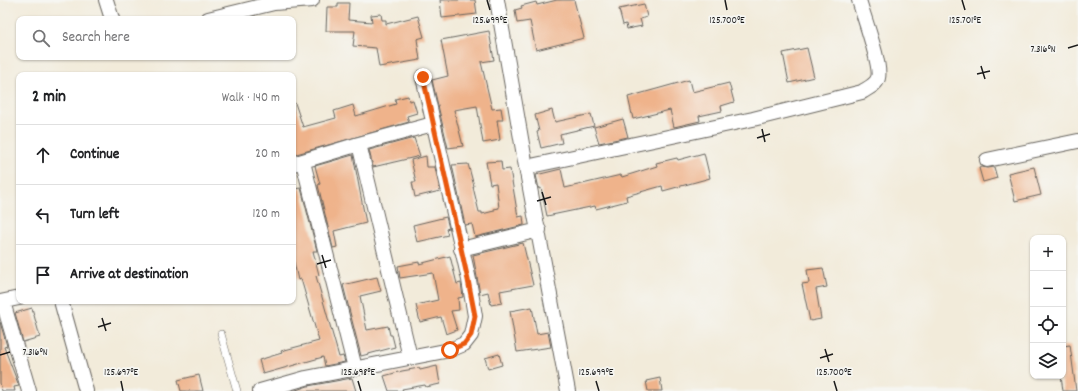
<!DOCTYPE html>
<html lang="en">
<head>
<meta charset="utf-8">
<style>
	body { margin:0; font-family:Dekko,sans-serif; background:#f6f6f6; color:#202124 }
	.controls { position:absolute; right:12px; bottom:12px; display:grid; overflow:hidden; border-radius:8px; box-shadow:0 1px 3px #0004 }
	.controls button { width:36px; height:36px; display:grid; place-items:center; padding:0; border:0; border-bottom:1px solid #e0e0e0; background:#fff; color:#202124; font:20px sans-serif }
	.stop { position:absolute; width:12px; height:12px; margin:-9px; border:3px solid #ea580c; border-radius:50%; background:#fff }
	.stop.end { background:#ea580c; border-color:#fff; box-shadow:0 1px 4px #0008 }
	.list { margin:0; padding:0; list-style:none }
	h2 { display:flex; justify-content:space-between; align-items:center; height:52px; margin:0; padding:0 16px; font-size:17px }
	h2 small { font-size:13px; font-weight:400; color:#757577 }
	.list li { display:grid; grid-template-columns:26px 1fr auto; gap:12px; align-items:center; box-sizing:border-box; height:60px; padding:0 16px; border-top:1px solid #e0e0e0 }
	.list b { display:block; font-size:15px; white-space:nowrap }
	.list em { font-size:13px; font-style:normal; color:#757577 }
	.icon { flex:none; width:22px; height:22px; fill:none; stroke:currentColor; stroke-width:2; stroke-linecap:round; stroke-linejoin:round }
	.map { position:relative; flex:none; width:1078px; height:391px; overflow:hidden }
	.search { position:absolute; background:#fff; box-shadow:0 1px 3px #0004; left:16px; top:16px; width:280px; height:44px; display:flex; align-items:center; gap:10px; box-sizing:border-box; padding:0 14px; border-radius:8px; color:#757577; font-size:15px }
	.panel { position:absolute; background:#fff; box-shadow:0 1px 3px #0004; left:16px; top:72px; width:280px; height:232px; border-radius:8px }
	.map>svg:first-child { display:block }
	.building { fill:#efb38b }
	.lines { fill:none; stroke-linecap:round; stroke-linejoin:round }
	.lane-casing { stroke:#67645e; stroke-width:8 }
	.street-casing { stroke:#67645e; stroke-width:16 }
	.lane { stroke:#fff; stroke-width:7 }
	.street { stroke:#fff; stroke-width:14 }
	.route { stroke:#ea580c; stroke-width:5 }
	.ticks { fill:none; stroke:#1c1c1c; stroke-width:1.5 }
	.ticks-label { font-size:10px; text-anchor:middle; fill:#1c1c1c; stroke:#f6f6f2; stroke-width:3.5; stroke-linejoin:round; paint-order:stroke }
</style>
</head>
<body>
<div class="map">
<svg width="1078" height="391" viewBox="0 0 1078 391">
	<rect width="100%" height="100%" fill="#f6f6f2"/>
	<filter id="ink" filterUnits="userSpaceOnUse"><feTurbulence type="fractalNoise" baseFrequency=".025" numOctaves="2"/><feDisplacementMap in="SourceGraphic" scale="8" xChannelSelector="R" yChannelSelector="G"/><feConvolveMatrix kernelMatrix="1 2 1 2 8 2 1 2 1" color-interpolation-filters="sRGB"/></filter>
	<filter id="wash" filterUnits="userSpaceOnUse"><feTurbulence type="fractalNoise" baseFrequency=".012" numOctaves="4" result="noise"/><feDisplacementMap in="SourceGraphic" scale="16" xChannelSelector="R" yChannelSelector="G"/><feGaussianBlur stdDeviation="0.9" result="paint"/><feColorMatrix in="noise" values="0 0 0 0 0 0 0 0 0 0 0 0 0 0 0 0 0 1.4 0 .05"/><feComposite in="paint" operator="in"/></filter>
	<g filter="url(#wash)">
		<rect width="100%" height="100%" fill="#f2ebda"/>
		<g id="blocks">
			<!-- building -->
			<path class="building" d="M 440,0 L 475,0 L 477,14 L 442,18 Z
				M 557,0 L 574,0 L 584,38 L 536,50 L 530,21 L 517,23 L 515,10 L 522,8 L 521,6 L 536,2 L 537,5 Z
				M 338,3 L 349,3 L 348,20 L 372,22 L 371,15 L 381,14 L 382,20 L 386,20 L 386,24 L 418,16 L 424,37 L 417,39 L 420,60 L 379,67 L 376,48 L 353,46 L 355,31 L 326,31 L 327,7 L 338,7 Z
				M 644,4 L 647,17 L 640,19 L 642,26 L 627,29 L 626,24 L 623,25 L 619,9 Z
				M 489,31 L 494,60 L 481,62 L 492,109 L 501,108 L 503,120 L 497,120 L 500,140 L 483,143 L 477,106 L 454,110 L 463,146 L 448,148 L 432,80 L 448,76 L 441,40 Z
				M 807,48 L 814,77 L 789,83 L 783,53 Z
				M 689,80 L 692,92 L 729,83 L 734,102 L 721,106 L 722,111 L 699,116 L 700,121 L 674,127 L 670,110 L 633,119 L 628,97 Z
				M 408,96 L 409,101 L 413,100 L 417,113 L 407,116 L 409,122 L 293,155 L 293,103 L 295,103 L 303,127 L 336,118 L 334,111 L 353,105 L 356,116 L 396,104 L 395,99 Z
				M 552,110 L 555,122 L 591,114 L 594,126 L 560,134 L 562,143 L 541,148 L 537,132 L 539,131 L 535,115 Z
				M 623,119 L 628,137 L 599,143 L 594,127 Z
				M 414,138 L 420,156 L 373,167 L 369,150 Z
				M 704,153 L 710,178 L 663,191 L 662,186 L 626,196 L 627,201 L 596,209 L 595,206 L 547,216 L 541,188 L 539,189 L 536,175 L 561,169 L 565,188 L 621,175 L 622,177 L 657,166 L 656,163 L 677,158 L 678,160 Z
				M 353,155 L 366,223 L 334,231 L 337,247 L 333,248 L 318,185 L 320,184 L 315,166 Z
				M 426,156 L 427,167 L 435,167 L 440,191 L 415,197 L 412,182 L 416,182 L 411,160 Z
				M 501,161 L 502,170 L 510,169 L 518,217 L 523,216 L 524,225 L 475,237 L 472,224 L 465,225 L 452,165 L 468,164 L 474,186 L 473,187 L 479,212 L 482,212 L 482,214 L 494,211 L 494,209 L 499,208 L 496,183 L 490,184 L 486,162 Z
				M 982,167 L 988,168 L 994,167 L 997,178 L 983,182 L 979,168 Z
				M 1034,167 L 1041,195 L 1015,201 L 1008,173 Z
				M 301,188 L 317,251 L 313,251 L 319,275 L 316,276 L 339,357 L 343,356 L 345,362 L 325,366 L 323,357 L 263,374 L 259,360 L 282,353 L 281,351 L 319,341 L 301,279 L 298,280 L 293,258 L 293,189 Z
				M 446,217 L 449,228 L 446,229 L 448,235 L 417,242 L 413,225 Z
				M 523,243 L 533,285 L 500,291 L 502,303 L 491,305 L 488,292 L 480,294 L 473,255 Z
				M 450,256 L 457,284 L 461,283 L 463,297 L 458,298 L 459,310 L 451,311 L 457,330 L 446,334 L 441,317 L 420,322 L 416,305 L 438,300 L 433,273 L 400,278 L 398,266 L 419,262 L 419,264 Z
				M 823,268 L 827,287 L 816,289 L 821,319 L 810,321 L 802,284 L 809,283 L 807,270 Z
				M 377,277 L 381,291 L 360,296 L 367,330 L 388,326 L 390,335 L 392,335 L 395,347 L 361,356 L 343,285 Z
				M 532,307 L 537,334 L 548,332 L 551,347 L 517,352 L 510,311 Z
				M 32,308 L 40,337 L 23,342 L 15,313 Z
				M 0,322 L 7,346 L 4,347 L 19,386 L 14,387 L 15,391 L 2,391 L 0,383 Z
				M 1070,345 L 1076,391 L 1063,391 L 1061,376 L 1063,376 L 1063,346 Z
				M 499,354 L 502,365 L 488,369 L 485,358 Z
				M 437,366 L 440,384 L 426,387 L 425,385 L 402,389 L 403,391 L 389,391 L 384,376 L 402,371 L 419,368 L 420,370 Z
				M 199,375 L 203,391 L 181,391 L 178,380 Z
				M 352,378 L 356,391 L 293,391 L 308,386 Z
				M 660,378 L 662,391 L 648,391 L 646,381 Z"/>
		</g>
	</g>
	<g filter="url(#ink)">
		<use href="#blocks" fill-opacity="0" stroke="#67645e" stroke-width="1"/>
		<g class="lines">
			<!-- lane casing -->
			<g class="lane-casing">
				<path id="lane" d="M 221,334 L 237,391"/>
			</g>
			<!-- street casing -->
			<g class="street-casing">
				<path id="street" d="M 106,0 L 112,19
					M 497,0 L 526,167 L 568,391
					M 208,19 L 274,3 L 312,0
					M 359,144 L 410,357
					M 987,160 L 1078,141
					M 303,162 L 355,368
					M 293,164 L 359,144 L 433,124
					M 526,167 L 753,119 L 862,92 C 868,88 876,85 878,78 C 882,66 863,15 859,0
					M 461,249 L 539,230
					M 61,301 L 86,391
					M 0,302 L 19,298
					M 3,302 L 29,391
					M 260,391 L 306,378 L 450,350 L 464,344 L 471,335 L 475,316 L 469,280 L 423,77"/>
			</g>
			<!-- lane -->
			<use href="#lane" class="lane"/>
			<!-- street -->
			<use href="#street" class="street"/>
		</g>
	</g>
	<g class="lines" filter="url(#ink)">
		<!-- route -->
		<path class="route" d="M 423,77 L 468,280 L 475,316 L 471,335 L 464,344 L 450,350"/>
	</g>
	<!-- ticks -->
	<path class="ticks" d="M 487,0 L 490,10M 725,0 L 727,10M 962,0 L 965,10M 1068,48 L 1078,45M 981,66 L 985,79M 977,74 L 990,71M 762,129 L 765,142M 757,138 L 770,134M 542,192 L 546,205M 537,201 L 551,197M 322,255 L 326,268M 317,264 L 331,260M 102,318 L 106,331M 98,327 L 111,323M 825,349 L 829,362M 0,355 L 10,352M 820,358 L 833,354M 121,381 L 123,391M 358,381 L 361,391M 596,381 L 599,391M 834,381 L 837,391"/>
	<g class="ticks-label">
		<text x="490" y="23">125.699°E</text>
		<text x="727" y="23">125.700°E</text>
		<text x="965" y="23">125.701°E</text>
		<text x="1043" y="52">7.316°N</text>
		<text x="35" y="355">7.316°N</text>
		<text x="358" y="375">125.698°E</text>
		<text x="596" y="375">125.699°E</text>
		<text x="834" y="375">125.700°E</text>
		<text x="121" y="375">125.697°E</text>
	</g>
</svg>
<div class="controls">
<button>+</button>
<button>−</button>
<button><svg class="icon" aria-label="locate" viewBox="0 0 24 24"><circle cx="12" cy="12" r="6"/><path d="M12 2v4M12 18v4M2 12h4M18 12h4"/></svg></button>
<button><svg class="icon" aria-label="layers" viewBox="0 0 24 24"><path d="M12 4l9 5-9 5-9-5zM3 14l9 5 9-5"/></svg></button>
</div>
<div class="stop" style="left:450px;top:350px"></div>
<div class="stop end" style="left:423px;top:77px"></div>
<div class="search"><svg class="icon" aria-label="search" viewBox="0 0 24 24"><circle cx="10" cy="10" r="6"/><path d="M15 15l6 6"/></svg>Search here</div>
<section class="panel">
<h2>2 min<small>Walk · 140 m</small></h2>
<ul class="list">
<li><svg class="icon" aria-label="ahead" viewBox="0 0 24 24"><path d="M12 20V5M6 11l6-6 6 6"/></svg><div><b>Continue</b></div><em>20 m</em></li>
<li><svg class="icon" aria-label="left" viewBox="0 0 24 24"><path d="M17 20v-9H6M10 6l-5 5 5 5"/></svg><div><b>Turn left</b></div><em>120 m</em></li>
<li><svg class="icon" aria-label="arrive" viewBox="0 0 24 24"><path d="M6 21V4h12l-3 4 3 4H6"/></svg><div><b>Arrive at destination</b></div></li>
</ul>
</section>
</div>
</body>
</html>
